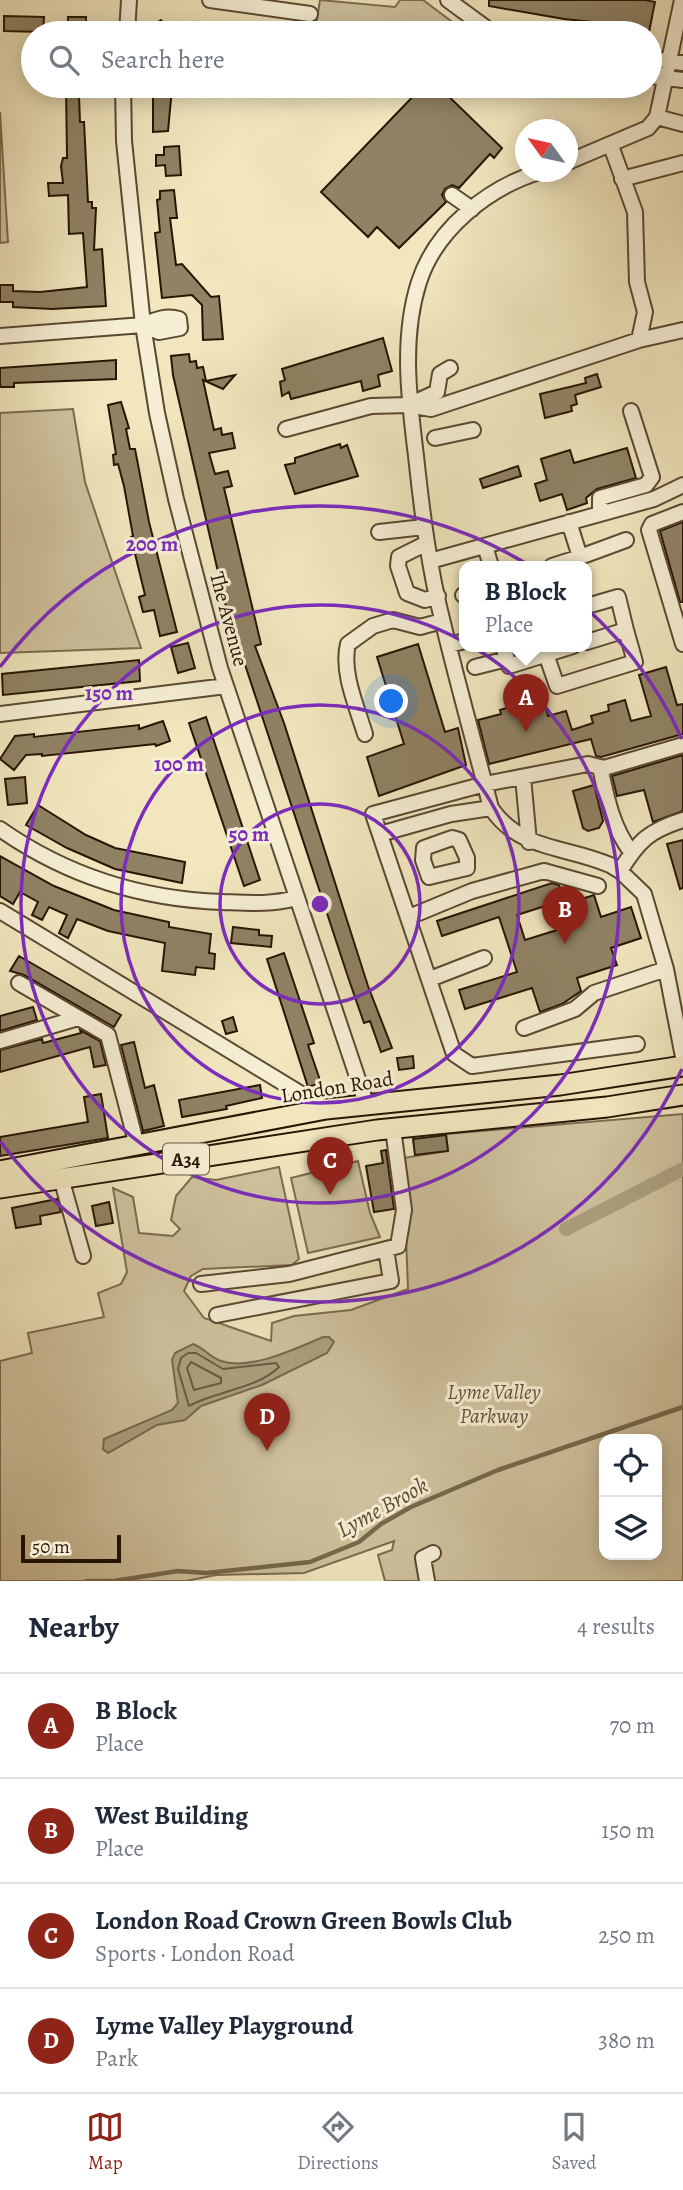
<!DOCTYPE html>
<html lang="en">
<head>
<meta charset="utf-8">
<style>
	body { margin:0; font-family:Alegreya,serif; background:#f2f2f3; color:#1f2937 }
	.controls { position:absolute; right:21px; bottom:21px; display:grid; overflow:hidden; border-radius:14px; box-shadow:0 4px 18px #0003 }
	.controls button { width:63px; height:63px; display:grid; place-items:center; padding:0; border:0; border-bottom:2px solid #e0e1e3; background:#fff; color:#1f2937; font:35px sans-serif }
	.compass { position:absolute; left:515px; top:119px; width:63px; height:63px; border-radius:50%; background:#fff; box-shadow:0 4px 18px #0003; rotate:303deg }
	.scale { position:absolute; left:21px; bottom:18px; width:100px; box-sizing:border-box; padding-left:7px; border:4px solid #271503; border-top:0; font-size:19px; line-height:24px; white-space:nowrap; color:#271503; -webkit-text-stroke:5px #f6efd5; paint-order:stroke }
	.you { position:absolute; left:392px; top:702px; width:24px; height:24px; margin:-18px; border:5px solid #fff; border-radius:50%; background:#1a73e8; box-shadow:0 0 0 10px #1a73e833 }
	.badge { display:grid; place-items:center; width:46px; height:46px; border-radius:50%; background:#8f2418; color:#fff; font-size:23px; font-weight:700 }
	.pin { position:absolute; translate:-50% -58px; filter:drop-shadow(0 2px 4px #0008) }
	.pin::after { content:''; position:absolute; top:37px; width:24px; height:21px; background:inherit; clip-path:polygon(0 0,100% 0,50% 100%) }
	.popup { position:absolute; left:459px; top:561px; width:133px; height:91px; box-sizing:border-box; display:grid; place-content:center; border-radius:14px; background:#fff; filter:drop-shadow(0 2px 5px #0005); font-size:23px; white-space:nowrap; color:#747a83 }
	.popup b { font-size:26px; color:#1f2937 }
	.popup::after { content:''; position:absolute; left:50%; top:100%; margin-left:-14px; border:14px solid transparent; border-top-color:#fff }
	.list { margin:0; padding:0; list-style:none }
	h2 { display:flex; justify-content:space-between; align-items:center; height:91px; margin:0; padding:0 28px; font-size:30px }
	h2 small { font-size:23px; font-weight:400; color:#747a83 }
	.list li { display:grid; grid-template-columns:46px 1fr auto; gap:21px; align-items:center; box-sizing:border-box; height:105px; padding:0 28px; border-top:2px solid #e0e1e3 }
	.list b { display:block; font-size:26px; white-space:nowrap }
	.list p { margin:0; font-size:23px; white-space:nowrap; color:#747a83 }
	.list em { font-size:23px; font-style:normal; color:#747a83 }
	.icon { flex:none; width:38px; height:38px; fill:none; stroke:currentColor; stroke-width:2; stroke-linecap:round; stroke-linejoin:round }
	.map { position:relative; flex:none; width:683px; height:1581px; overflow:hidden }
	.search { position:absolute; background:#fff; box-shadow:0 4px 18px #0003; left:21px; right:21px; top:21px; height:77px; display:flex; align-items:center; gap:18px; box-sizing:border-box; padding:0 24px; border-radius:38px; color:#747a83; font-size:26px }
	.sheet { height:511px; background:#fff }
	nav { display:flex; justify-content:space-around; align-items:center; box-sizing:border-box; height:98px; border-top:2px solid #e0e1e3; background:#fff; font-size:19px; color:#747a83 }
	nav a { display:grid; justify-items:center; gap:4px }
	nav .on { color:#8f2418 }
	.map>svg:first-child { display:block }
	.green { fill:#cfc29e; stroke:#7b6c50; stroke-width:2; fill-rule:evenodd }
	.water { fill:#ac9f7e; stroke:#77684d; stroke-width:2 }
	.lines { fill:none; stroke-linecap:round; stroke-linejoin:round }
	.shore { stroke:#6a5a40; stroke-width:2 }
	.stream { stroke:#77684d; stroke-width:4.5 }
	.canal { stroke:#ac9f7e; stroke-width:14 }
	.building { fill:#908264; stroke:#271503; stroke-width:2 }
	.minor-casing { stroke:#5a4932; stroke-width:18 }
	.highway-casing { stroke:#271503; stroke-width:23 }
	.minor { stroke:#f6efd5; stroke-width:14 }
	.highway { stroke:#f1e6be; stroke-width:19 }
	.ring { fill:none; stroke:#7b2cbf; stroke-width:3.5 }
	.labels { text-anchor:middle; stroke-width:6; stroke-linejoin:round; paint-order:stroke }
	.shield { fill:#f6efd5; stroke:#655642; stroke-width:2 }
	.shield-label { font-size:19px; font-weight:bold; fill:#271503 }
	.street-label { font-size:21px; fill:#271503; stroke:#f6efd5 }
	.park-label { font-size:21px; font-style:italic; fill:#625239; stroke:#f6efd5 }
	.water-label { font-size:23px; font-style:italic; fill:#5c4c34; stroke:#f6efd5 }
	.centre { fill:#7b2cbf; stroke:#f6efd5; stroke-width:3.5 }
	.ring-label { font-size:21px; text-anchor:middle; font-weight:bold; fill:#7b2cbf; stroke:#f6efd5; stroke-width:6; stroke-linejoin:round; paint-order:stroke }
</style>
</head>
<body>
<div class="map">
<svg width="683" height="1581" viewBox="0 0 683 1581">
	<rect width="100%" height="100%" fill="#f1e6be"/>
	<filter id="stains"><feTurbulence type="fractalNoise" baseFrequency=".00286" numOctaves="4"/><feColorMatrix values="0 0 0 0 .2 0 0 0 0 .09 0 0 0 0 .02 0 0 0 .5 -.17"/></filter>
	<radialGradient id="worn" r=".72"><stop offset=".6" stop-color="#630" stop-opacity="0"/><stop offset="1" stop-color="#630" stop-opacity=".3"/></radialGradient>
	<!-- green -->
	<path class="green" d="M 320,0 L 395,7 L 400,0 L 423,0 L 467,33 L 315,33 Z
		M 0,112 L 8,242 L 0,243 Z
		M 73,409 L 85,482 L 141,648 L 0,653 L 0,413 Z
		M 683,1114 L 683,1581 L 385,1581 L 378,1555 L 392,1550 L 394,1541 L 304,1573 L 216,1575 L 186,1581 L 0,1581 L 0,1361 L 32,1353 L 28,1333 L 104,1317 L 98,1293 L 121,1284 L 127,1272 L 113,1188 L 133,1197 L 139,1233 L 173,1236 L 180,1229 L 171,1220 L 176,1196 L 192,1177 L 216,1180 L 279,1167 L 299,1259 L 292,1265 L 203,1269 L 191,1276 L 184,1291 L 204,1318 L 271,1341 L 272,1323 L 294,1316 L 351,1310 L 408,1289 L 403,1158 L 448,1151 L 446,1134 ZM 604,1439 L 657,1439 L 657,1555 L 604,1555 Z
		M 358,1161 L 370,1213 L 380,1237 L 308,1253 L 291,1178 Z"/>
	<!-- water -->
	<path class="water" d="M 323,1337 L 329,1337 L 334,1342 L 327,1353 L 262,1385 L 201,1406 L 185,1420 L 157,1425 L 108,1453 L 103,1449 L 104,1439 L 172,1410 L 178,1403 L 172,1360 L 175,1353 L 193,1344 C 204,1348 211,1358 221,1361 C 250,1371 297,1348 323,1337 Z"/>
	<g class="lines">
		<!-- shore -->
		<path class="shore" d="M 188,1353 L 196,1353 L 223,1369 L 276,1363 L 279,1367 C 257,1389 215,1391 189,1406 L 178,1369 L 181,1358 Z
			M 191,1362 L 221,1378 L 221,1383 L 194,1390 L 187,1368 Z"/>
		<!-- stream -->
		<path class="stream" d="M 86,1581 L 114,1581 L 178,1571 L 206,1573 L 310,1562 L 359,1542 L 381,1524 L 411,1507 L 498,1470 L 683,1407"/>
		<!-- canal -->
		<path class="canal" d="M 566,1229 L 683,1169"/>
	</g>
	<!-- building -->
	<path class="building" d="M 489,0 L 645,0 L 655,2 L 649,32 L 639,27 L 564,19 L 489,6 Z
		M 4,16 L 44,17 L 43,32 L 4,31 Z
		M 68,17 L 86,17 L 86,33 L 68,33 Z
		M 161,20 L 170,33 L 141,33 Z
		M 197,22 L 228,27 L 228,33 L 196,33 Z
		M 66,86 L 85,86 L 84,97 L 79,96 L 80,122 L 84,122 L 88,202 L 92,202 L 92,208 L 96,208 L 94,250 L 102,249 L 106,306 L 52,309 L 13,307 L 13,302 L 0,302 L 0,285 L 13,285 L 13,291 L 40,292 L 87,287 L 83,233 L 69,234 L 68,195 L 49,196 L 48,183 L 63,183 L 61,166 L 63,158 L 67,158 Z
		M 153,86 L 172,88 L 168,131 L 153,132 Z
		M 423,86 L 438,86 L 502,148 L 494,158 L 490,154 L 459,188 L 452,185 L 445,189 L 442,195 L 446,202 L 399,248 L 377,227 L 368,237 L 321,192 Z
		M 179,146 L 181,175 L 166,176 L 165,165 L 156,166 L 156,155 L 164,155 L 164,147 Z
		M 174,190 L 177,218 L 170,218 L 176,265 L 182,264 L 211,297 L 219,296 L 223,339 L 203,340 L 202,305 L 192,295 L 162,298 L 155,233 L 160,232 L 157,200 L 160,199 L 160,191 Z
		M 383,338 L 392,371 L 378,375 L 380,386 L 363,391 L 361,381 L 291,399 L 289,392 L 282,396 L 280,382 L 285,380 L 282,369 Z
		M 189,354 L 190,362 L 196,361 L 197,368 L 203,367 L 206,381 L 235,375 L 223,389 L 203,380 L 214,430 L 221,428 L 222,435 L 232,433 L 235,448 L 209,453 L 215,474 L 228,471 L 232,486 L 224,488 L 261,644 L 255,646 L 284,723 L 368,986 L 392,1048 L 381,1052 L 370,1021 L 364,1023 L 349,980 L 226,607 L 173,375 L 171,356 Z
		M 116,360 L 116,379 L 14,383 L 14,387 L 1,387 L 0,384 L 0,368 Z
		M 597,374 L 601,387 L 575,395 L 577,404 L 571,406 L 572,411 L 545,418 L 540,394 L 586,383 L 585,378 Z
		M 121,402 L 129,428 L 126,429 L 130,449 L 135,449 L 149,522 L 177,632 L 160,636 L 154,610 L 143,612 L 139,597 L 145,595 L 131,537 L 133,536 L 124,486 L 118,464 L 114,465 L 113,455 L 116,454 L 108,405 Z
		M 340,444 L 341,448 L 347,445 L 358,476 L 295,494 L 285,465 L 295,463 L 295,458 Z
		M 627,448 L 636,478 L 597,489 L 586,498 L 587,503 L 567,510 L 562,494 L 540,501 L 535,484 L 547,480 L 541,459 L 570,450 L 574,463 Z
		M 518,466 L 521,476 L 483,488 L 480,479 Z
		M 683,522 L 683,602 L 680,602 L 660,531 Z
		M 188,643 L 195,668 L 178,673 L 171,647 Z
		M 418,644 L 445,732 L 458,728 L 466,765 L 379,796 L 367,757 L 404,744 L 377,657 Z
		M 139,660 L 140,681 L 3,695 L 2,674 Z
		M 666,667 L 677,705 L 683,704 L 683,734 L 601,757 L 596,756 L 591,739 L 489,764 L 478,720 L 501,714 L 500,710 L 543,697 L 548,716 L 566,711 L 572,730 L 593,723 L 591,716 L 609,711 L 608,705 L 625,700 L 631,721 L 651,716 L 639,675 Z
		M 206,717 L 260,880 L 244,886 L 189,723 Z
		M 163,721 L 170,741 L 156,746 L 155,744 L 42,756 L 42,754 L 26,755 L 14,770 L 0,759 L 15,736 L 34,734 L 34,737 L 139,725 L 139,729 Z
		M 683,755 L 683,811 L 653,822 L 644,790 L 617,796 L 612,776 Z
		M 25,777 L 27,803 L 8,805 L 5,779 Z
		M 594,785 L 603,821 L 599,828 L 588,831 L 583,828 L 573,791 Z
		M 38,805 L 86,835 L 115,848 L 185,862 L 182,883 L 115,869 L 67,848 L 26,825 Z
		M 683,840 L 683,888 L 680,889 L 667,844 Z
		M 0,856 L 54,886 L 114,910 L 169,922 L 169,927 L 211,934 L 209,953 L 215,954 L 214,969 L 196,967 L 195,975 L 162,971 L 165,943 L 108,931 L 77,919 L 68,938 L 59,933 L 67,915 L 49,907 L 42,920 L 32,915 L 38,902 L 20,892 L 13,904 L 0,896 Z
		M 552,883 L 559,885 L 564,900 L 517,915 L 525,940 L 570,926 L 563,905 L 594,895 L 601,917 L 631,907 L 641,938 L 611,948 L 617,965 L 577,978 L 581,991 L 562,1004 L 540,1012 L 532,988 L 465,1009 L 459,990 L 517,972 L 499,917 L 442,936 L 437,921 Z
		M 233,927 L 259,930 L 259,935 L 272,936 L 271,947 L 231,943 Z
		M 284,953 L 314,1043 L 308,1045 L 321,1083 L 308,1087 L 267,959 Z
		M 19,956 L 121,1015 L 114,1027 L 24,975 L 10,971 Z
		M 33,1007 L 37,1020 L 0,1031 L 0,1016 Z
		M 233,1017 L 237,1031 L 226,1034 L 222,1021 Z
		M 80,1030 L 100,1041 L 106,1065 L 94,1067 L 90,1047 L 0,1072 L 0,1050 L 42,1039 L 43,1043 L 81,1033 Z
		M 134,1042 L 145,1088 L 154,1085 L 164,1126 L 143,1131 L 121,1045 Z
		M 413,1056 L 414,1068 L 399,1070 L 397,1058 Z
		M 260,1085 L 262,1098 L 226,1106 L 227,1109 L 182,1117 L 179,1100 Z
		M 101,1094 L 108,1138 L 0,1156 L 0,1137 L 88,1122 L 84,1097 Z
		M 446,1135 L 448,1151 L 415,1155 L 413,1139 Z
		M 386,1150 L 394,1209 L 374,1212 L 366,1166 L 383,1163 L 381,1151 Z
		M 57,1199 L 61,1212 L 40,1216 L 41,1224 L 16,1228 L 12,1208 Z
		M 109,1202 L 113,1223 L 96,1226 L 92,1206 Z"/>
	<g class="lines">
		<!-- minor casing -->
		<g class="minor-casing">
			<path id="minor" d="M 210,0 L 310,14
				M 448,0 L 493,33
				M 127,33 L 129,0
				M 650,59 L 683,63
				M 650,76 L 683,80
				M 123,86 L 124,141 L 143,325 L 157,413 L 176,499 L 220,668 L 366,1103
				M 657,117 L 683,124
				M 611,146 L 635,212 L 637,282 L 645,312 L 639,340
				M 568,162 L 648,128 L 657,117 L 682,0
				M 539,172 C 488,188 436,229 419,282 C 401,338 409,399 416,456 C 422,512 429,568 443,623 C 458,685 475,746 491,808 C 520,851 567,846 610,865 L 620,871 L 644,894 L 666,969 L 683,1057
				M 622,179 L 683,163
				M 452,195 L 472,209
				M 0,336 L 143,325 C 155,320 166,315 179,319 L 180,328 L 159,332 L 143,325
				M 409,405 L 431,409 L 639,340 L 683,330
				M 286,429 L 371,406 L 409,405 L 437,392 L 440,374 L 450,368
				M 435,438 L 473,430
				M 683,512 L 652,524 L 649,530 L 683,644
				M 600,513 L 600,498 L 646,485 L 652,477 L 631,411
				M 379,532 L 424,527
				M 427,543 L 399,557 L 398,566 L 407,593 L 425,600 L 438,596
				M 485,546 L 491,566
				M 580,557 L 626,540
				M 430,561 L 654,499 L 683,485
				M 552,566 L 580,557 L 569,522
				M 463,595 L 465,594
				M 587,606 L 618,597 L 626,630 L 587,642
				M 449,645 L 465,641
				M 503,646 L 509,666 L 573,646
				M 546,654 L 557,686 L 635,662 L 626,630
				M 475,667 L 507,659
				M 0,714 L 226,686
				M 365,734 C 357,707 341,672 348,644 L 373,626 L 393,620 L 420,627 L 442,621
				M 600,767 C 607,799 612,826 631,852
				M 523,777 L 529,842
				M 0,829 C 67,876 140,899 222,902 C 248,903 271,905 296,898
				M 380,834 L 451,814 L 491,808
				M 452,838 L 459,840 L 467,858 L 467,868 L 429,877 L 423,860 L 424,848 Z
				M 620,871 C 639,840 649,831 683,820
				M 0,911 L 326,1109
				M 409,917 L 472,891 L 544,871 L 598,886
				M 430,979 L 484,958
				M 19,983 L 108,1035 L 137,1146
				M 524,1028 L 575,1009 L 594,993 L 666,969
				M 0,1041 L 78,1018
				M 637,1044 L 472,1066 L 454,1054 L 373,814 L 485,784 L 588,764 L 604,768 L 683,745
				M 61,1178 L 83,1256
				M 201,1284 L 289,1274 L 398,1246 L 404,1210 L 393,1129
				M 217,1315 L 391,1281 L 386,1249
				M 427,1581 L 423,1558 L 433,1553"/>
		</g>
		<!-- highway casing -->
		<g class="highway-casing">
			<path id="highway" d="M 0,1171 L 326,1109 L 560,1085 L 683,1066
				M 0,1188 L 377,1130 L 607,1107 L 683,1095"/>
		</g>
		<!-- minor -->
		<use href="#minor" class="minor"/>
		<!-- highway -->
		<use href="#highway" class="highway"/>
	</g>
	<!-- distance rings -->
	<g class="ring">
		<circle cx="320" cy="904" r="100"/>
		<circle cx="320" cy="904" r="199"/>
		<circle cx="320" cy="904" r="299"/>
		<path d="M682 1069A398 398 0 0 1 0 1141M0 667A398 398 0 0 1 682 739"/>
	</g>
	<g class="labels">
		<!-- shield labels -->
		<rect class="shield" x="163" y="1143.5" width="46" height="31" rx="5"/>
		<g class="shield-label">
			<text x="186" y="1166">A34</text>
		</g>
		<!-- street labels -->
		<g class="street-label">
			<text transform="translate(229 619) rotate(75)" y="7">The Avenue</text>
			<text transform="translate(337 1087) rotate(-9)" y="7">London Road</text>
		</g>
		<!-- park labels -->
		<g class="park-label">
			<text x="494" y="1399">Lyme Valley<tspan x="494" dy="24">Parkway</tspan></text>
		</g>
		<!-- water labels -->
		<g class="water-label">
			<text transform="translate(382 1507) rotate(-29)" y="8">Lyme Brook</text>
		</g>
	</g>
	<circle cx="320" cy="904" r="10" class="centre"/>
	<g class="ring-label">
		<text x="152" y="551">200 m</text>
		<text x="109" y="700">150 m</text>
		<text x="179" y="771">100 m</text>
		<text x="249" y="841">50 m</text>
	</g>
	<rect width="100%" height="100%" filter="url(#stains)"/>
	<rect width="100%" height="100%" fill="url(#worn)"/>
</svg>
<div class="controls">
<button><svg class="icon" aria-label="locate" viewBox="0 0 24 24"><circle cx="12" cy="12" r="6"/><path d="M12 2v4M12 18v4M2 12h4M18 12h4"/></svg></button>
<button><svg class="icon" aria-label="layers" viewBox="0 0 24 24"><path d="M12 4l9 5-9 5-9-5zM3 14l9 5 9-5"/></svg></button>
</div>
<svg class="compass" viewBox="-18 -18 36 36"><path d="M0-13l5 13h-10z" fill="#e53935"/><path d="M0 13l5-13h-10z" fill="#747a83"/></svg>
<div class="scale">50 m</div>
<div class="you"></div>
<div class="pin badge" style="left:526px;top:732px">A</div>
<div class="popup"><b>B Block</b>Place</div>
<div class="pin badge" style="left:565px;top:944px">B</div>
<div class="pin badge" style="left:330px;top:1195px">C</div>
<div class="pin badge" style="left:267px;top:1451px">D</div>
<div class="search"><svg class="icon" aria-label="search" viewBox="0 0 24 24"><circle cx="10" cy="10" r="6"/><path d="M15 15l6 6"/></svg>Search here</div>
</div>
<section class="sheet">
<h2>Nearby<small>4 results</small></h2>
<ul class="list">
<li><span class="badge">A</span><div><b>B Block</b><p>Place</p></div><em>70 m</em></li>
<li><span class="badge">B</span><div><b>West Building</b><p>Place</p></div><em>150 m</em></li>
<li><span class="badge">C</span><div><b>London Road Crown Green Bowls Club</b><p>Sports · London Road</p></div><em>250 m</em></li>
<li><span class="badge">D</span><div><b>Lyme Valley Playground</b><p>Park</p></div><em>380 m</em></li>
</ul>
</section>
<nav>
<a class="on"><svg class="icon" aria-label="map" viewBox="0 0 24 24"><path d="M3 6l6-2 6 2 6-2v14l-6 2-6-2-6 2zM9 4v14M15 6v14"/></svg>Map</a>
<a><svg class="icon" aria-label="directions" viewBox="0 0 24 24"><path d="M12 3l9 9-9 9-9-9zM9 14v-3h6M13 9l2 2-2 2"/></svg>Directions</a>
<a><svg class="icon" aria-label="saved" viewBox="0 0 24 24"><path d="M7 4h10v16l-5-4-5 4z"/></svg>Saved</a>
</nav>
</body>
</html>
